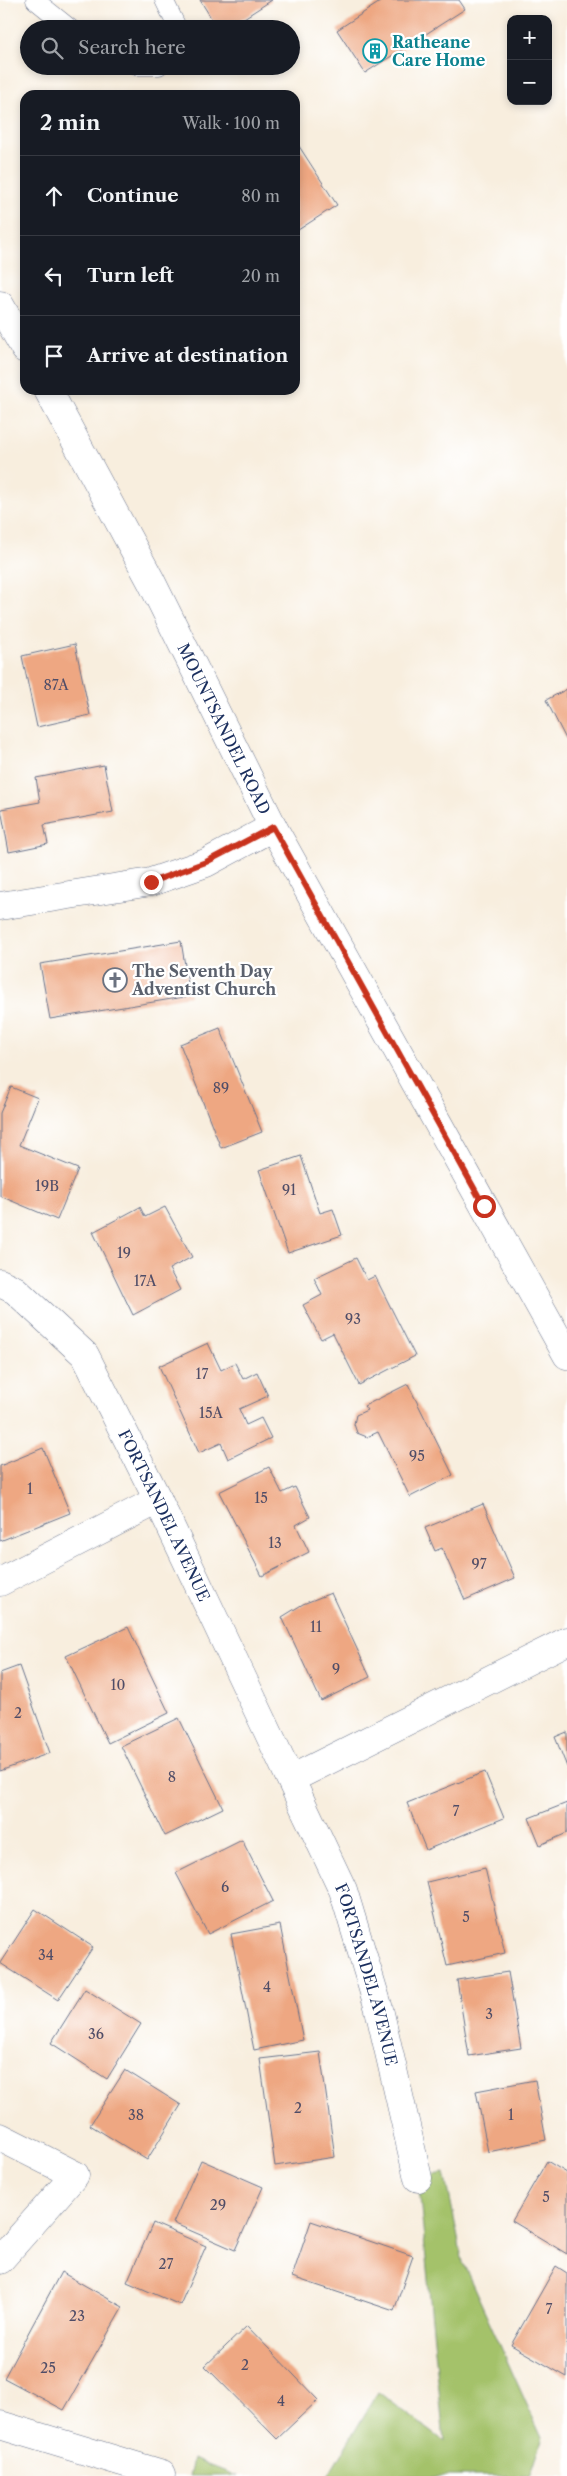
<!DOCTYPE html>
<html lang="en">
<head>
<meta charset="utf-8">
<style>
	body { margin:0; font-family:"Libre Caslon Text",serif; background:#20242c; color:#f1f3f6 }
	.controls { position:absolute; right:15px; top:15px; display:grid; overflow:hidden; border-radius:10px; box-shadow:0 2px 8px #0003 }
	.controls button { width:45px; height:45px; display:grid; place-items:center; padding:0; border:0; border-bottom:1px solid #363941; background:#171b24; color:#f1f3f6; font:25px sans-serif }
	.stop { position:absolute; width:15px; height:15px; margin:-11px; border:4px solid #c8321e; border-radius:50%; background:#fff }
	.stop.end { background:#c8321e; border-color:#fff; box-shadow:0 1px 5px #0008 }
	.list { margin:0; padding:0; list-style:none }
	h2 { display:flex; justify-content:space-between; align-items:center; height:65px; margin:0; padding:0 20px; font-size:21px }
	h2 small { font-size:16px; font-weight:400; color:#9ea1a6 }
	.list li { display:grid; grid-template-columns:32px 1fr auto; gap:15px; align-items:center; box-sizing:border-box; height:80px; padding:0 20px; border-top:1px solid #363941 }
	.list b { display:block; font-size:19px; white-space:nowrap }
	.list em { font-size:16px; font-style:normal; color:#9ea1a6 }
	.icon { flex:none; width:28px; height:28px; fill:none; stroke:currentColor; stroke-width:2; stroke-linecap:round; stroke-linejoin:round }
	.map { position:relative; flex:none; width:567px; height:2476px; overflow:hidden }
	.search { position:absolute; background:#171b24; box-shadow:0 2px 8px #0003; left:20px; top:20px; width:280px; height:55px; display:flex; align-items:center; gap:12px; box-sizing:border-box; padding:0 18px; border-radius:28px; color:#9ea1a6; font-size:19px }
	.panel { position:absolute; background:#171b24; box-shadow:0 2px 8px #0003; left:20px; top:90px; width:280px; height:305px; border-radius:15px }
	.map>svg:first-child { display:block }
	.green { fill:#a4c26a; stroke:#607864 }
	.building { fill:#eea782 }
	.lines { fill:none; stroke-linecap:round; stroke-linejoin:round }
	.service-casing { stroke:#68728b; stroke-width:19 }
	.minor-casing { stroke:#68728b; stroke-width:29 }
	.tertiary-casing { stroke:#68728b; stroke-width:29 }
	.service { stroke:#fff; stroke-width:18 }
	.minor { stroke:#fff; stroke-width:28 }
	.tertiary { stroke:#fff; stroke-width:28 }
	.route { stroke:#c8321e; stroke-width:6 }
	.labels { text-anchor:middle; stroke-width:4.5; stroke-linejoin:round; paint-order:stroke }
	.number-label { font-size:14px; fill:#504d67 }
	.culture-label { font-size:16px; font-weight:bold; fill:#0d838f; stroke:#fff; text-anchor:start }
	.street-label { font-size:16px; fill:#1b2f5e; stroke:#fff }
	.worship-label { font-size:16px; font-weight:bold; fill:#5b616d; stroke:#fff; text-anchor:start }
</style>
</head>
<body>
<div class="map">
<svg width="567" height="2476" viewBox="0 0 567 2476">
	<rect width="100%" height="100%" fill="#fff"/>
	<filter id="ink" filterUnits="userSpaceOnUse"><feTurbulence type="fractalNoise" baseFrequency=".02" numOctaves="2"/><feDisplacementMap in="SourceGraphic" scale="10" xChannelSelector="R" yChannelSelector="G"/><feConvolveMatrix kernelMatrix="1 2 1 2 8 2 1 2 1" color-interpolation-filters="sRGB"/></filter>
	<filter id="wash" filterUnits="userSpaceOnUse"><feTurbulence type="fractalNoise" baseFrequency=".0096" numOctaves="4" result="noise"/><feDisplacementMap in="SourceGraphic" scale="20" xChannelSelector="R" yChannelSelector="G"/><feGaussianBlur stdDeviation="1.12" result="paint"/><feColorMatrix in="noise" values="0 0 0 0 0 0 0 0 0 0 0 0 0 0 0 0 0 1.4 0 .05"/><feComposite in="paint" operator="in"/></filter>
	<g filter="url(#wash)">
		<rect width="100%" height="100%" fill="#f8eede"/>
		<!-- green -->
		<path class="green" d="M 445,2173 L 463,2263 L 542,2438 L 529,2476 L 328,2476 L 378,2392 L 444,2441 L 418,2178 Z
			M 193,2459 L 237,2476 L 189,2476 Z"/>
		<g id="blocks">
			<!-- building -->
			<path class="building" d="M 200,0 L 272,0 L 227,29 L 218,29 Z
				M 383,0 L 459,0 L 465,9 L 365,73 L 337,30 Z
				M 295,140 L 337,205 L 295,232 Z
				M 75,644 L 90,715 L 37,727 L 22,656 Z
				M 567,689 L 567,741 L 546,700 Z
				M 104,765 L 113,812 L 44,825 L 48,844 L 9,852 L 1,809 L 40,802 L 36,778 Z
				M 181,941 L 190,996 L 50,1019 L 40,964 Z
				M 220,1028 L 262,1132 L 221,1148 L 180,1044 Z
				M 11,1087 L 38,1098 L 19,1145 L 78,1169 L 57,1220 L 0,1196 L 0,1113 Z
				M 301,1156 L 320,1213 L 333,1209 L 342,1235 L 288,1253 L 259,1170 Z
				M 140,1207 L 145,1217 L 165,1207 L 192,1257 L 169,1269 L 180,1290 L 133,1315 L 93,1232 Z
				M 356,1258 L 367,1280 L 375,1276 L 415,1356 L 359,1385 L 333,1333 L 321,1339 L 303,1305 L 322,1295 L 314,1278 Z
				M 208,1343 L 221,1370 L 235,1363 L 243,1379 L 257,1372 L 268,1396 L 239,1409 L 246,1425 L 261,1418 L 271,1438 L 228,1459 L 221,1443 L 199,1453 L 159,1366 Z
				M 408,1384 L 453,1475 L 410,1497 L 378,1432 L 367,1437 L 357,1433 L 354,1424 L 356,1415 L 367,1410 L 364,1406 Z
				M 43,1448 L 70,1513 L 0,1541 L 0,1466 Z
				M 269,1467 L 282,1493 L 295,1487 L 310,1517 L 296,1525 L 309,1552 L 262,1576 L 219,1492 Z
				M 483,1504 L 515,1578 L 465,1600 L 442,1548 L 435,1551 L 425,1528 Z
				M 331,1593 L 370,1677 L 321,1701 L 282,1617 L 303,1604 Z
				M 128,1627 L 169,1713 L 108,1743 L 66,1656 Z
				M 19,1666 L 50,1753 L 0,1771 L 0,1673 Z
				M 179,1718 L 223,1808 L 165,1836 L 121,1746 Z
				M 567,1732 L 567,1767 L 555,1737 Z
				M 485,1772 L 504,1818 L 426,1850 L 407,1803 Z
				M 567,1803 L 567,1833 L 540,1845 L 529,1818 Z
				M 242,1840 L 273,1901 L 208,1934 L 176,1873 Z
				M 485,1868 L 505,1953 L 447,1966 L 427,1882 Z
				M 35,1909 L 93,1947 L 58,2000 L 0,1963 Z
				M 280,1925 L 303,2040 L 254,2050 L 231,1934 Z
				M 508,1972 L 521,2048 L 469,2056 L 457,1980 Z
				M 85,1989 L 141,2024 L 107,2079 L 51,2043 Z
				M 320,2052 L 335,2157 L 275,2166 L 260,2059 Z
				M 125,2070 L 181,2105 L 147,2160 L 90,2125 Z
				M 535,2080 L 546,2140 L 488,2152 L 476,2091 Z
				M 201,2160 L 263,2187 L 235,2250 L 173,2223 Z
				M 547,2161 L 567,2173 L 567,2254 L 512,2221 Z
				M 311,2221 L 413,2256 L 394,2311 L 292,2277 Z
				M 153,2223 L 206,2246 L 180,2305 L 127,2282 Z
				M 556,2266 L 567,2273 L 567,2377 L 511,2345 Z
				M 61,2272 L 123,2307 L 64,2410 L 4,2378 Z
				M 247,2326 L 318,2400 L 277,2439 L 205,2366 Z"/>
		</g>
	</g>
	<g filter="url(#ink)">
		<use href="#blocks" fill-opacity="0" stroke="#68728b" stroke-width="1"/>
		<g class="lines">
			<!-- service casing -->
			<g class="service-casing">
				<path id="service" d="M 35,0 L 71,29
					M 164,0 L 178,29
					M 138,66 L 159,66"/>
			</g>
			<!-- minor casing -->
			<g class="minor-casing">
				<g id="minor">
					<path d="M 0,906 L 151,882 L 206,863 L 273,827"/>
					<path id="s1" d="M 0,1283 L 15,1290 L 85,1355 L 158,1500 L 343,1890 L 379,2009 L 418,2178"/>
					<path d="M 0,1582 L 158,1500"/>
					<path d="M 291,1779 L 567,1641"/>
					<path d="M 0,2137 L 75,2175 L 0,2260"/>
					<path d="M 0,2425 L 162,2474"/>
				</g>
			</g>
			<!-- tertiary casing -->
			<g class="tertiary-casing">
				<g id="tertiary">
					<path d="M 0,305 L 25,349"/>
					<path id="s2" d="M 48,390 L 151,581 L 273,827 L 567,1355"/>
				</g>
			</g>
			<!-- service -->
			<use href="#service" class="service"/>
			<!-- minor -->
			<use href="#minor" class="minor"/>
			<!-- tertiary -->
			<use href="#tertiary" class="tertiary"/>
		</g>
	</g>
	<g class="lines" filter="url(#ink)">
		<!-- route -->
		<path class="route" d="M 151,882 L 206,862 L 273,827 L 484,1206"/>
	</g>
	<!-- icons -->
	<defs>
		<g id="building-ring" transform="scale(1.25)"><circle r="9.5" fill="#fff" stroke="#0f9aa8" stroke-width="1.5"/><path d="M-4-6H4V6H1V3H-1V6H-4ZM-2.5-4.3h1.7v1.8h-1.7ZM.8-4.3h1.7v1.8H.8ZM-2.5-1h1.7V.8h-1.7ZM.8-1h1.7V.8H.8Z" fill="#0f9aa8"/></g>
		<g id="church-ring" transform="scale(1.25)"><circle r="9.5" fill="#fff" stroke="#6b7280" stroke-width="1.5"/><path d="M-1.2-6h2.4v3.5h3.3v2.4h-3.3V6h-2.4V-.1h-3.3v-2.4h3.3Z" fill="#6b7280"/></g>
	</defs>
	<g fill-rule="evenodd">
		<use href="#building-ring" x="375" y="51"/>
		<use href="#church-ring" x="115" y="980"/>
	</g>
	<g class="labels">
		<!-- number labels -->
		<g class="number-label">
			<text x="56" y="690">87A</text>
			<text x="221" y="1093">89</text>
			<text x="47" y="1191">19B</text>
			<text x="289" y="1195">91</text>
			<text x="124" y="1258">19</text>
			<text x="145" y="1286">17A</text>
			<text x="353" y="1324">93</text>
			<text x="202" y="1379">17</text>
			<text x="211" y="1418">15A</text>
			<text x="417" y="1461">95</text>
			<text x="30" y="1494">1</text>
			<text x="261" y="1503">15</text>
			<text x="275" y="1548">13</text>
			<text x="479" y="1569">97</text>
			<text x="316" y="1632">11</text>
			<text x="336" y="1674">9</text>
			<text x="118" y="1690">10</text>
			<text x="18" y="1718">2</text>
			<text x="172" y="1782">8</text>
			<text x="456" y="1816">7</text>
			<text x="225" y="1892">6</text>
			<text x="466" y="1922">5</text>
			<text x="46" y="1960">34</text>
			<text x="267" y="1992">4</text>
			<text x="489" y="2019">3</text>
			<text x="96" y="2039">36</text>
			<text x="298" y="2113">2</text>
			<text x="136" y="2120">38</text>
			<text x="511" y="2120">1</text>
			<text x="546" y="2202">5</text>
			<text x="218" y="2210">29</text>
			<text x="166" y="2269">27</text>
			<text x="549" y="2314">7</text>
			<text x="77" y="2321">23</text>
			<text x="245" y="2370">2</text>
			<text x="48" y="2373">25</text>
			<text x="281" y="2406">4</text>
		</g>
		<!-- culture labels -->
		<g class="culture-label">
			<text x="392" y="48">Ratheane<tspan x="392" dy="18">Care Home</tspan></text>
		</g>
		<!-- street labels -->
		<g class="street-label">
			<text dy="6" stroke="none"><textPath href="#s2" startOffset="382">MOUNTSANDEL ROAD</textPath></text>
			<text dy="6" stroke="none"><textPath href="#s1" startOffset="291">FORTSANDEL AVENUE</textPath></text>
			<text dy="6" stroke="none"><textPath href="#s1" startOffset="794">FORTSANDEL AVENUE</textPath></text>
		</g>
		<!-- worship labels -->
		<g class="worship-label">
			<text x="132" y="977">The Seventh Day<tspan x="132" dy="18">Adventist Church</tspan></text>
		</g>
	</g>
</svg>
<div class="controls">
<button>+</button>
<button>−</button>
</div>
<div class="stop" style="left:484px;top:1206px"></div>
<div class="stop end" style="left:151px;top:882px"></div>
<div class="search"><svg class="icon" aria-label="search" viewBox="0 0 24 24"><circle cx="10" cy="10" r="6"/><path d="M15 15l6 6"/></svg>Search here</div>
<section class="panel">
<h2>2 min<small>Walk · 100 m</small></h2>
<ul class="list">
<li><svg class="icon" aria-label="ahead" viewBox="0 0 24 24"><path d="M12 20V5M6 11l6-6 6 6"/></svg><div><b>Continue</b></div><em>80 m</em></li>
<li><svg class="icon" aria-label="left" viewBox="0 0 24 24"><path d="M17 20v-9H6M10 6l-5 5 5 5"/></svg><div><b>Turn left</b></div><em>20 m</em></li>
<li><svg class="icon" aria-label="arrive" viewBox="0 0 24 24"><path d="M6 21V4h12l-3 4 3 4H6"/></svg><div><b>Arrive at destination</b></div></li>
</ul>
</section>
</div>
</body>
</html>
